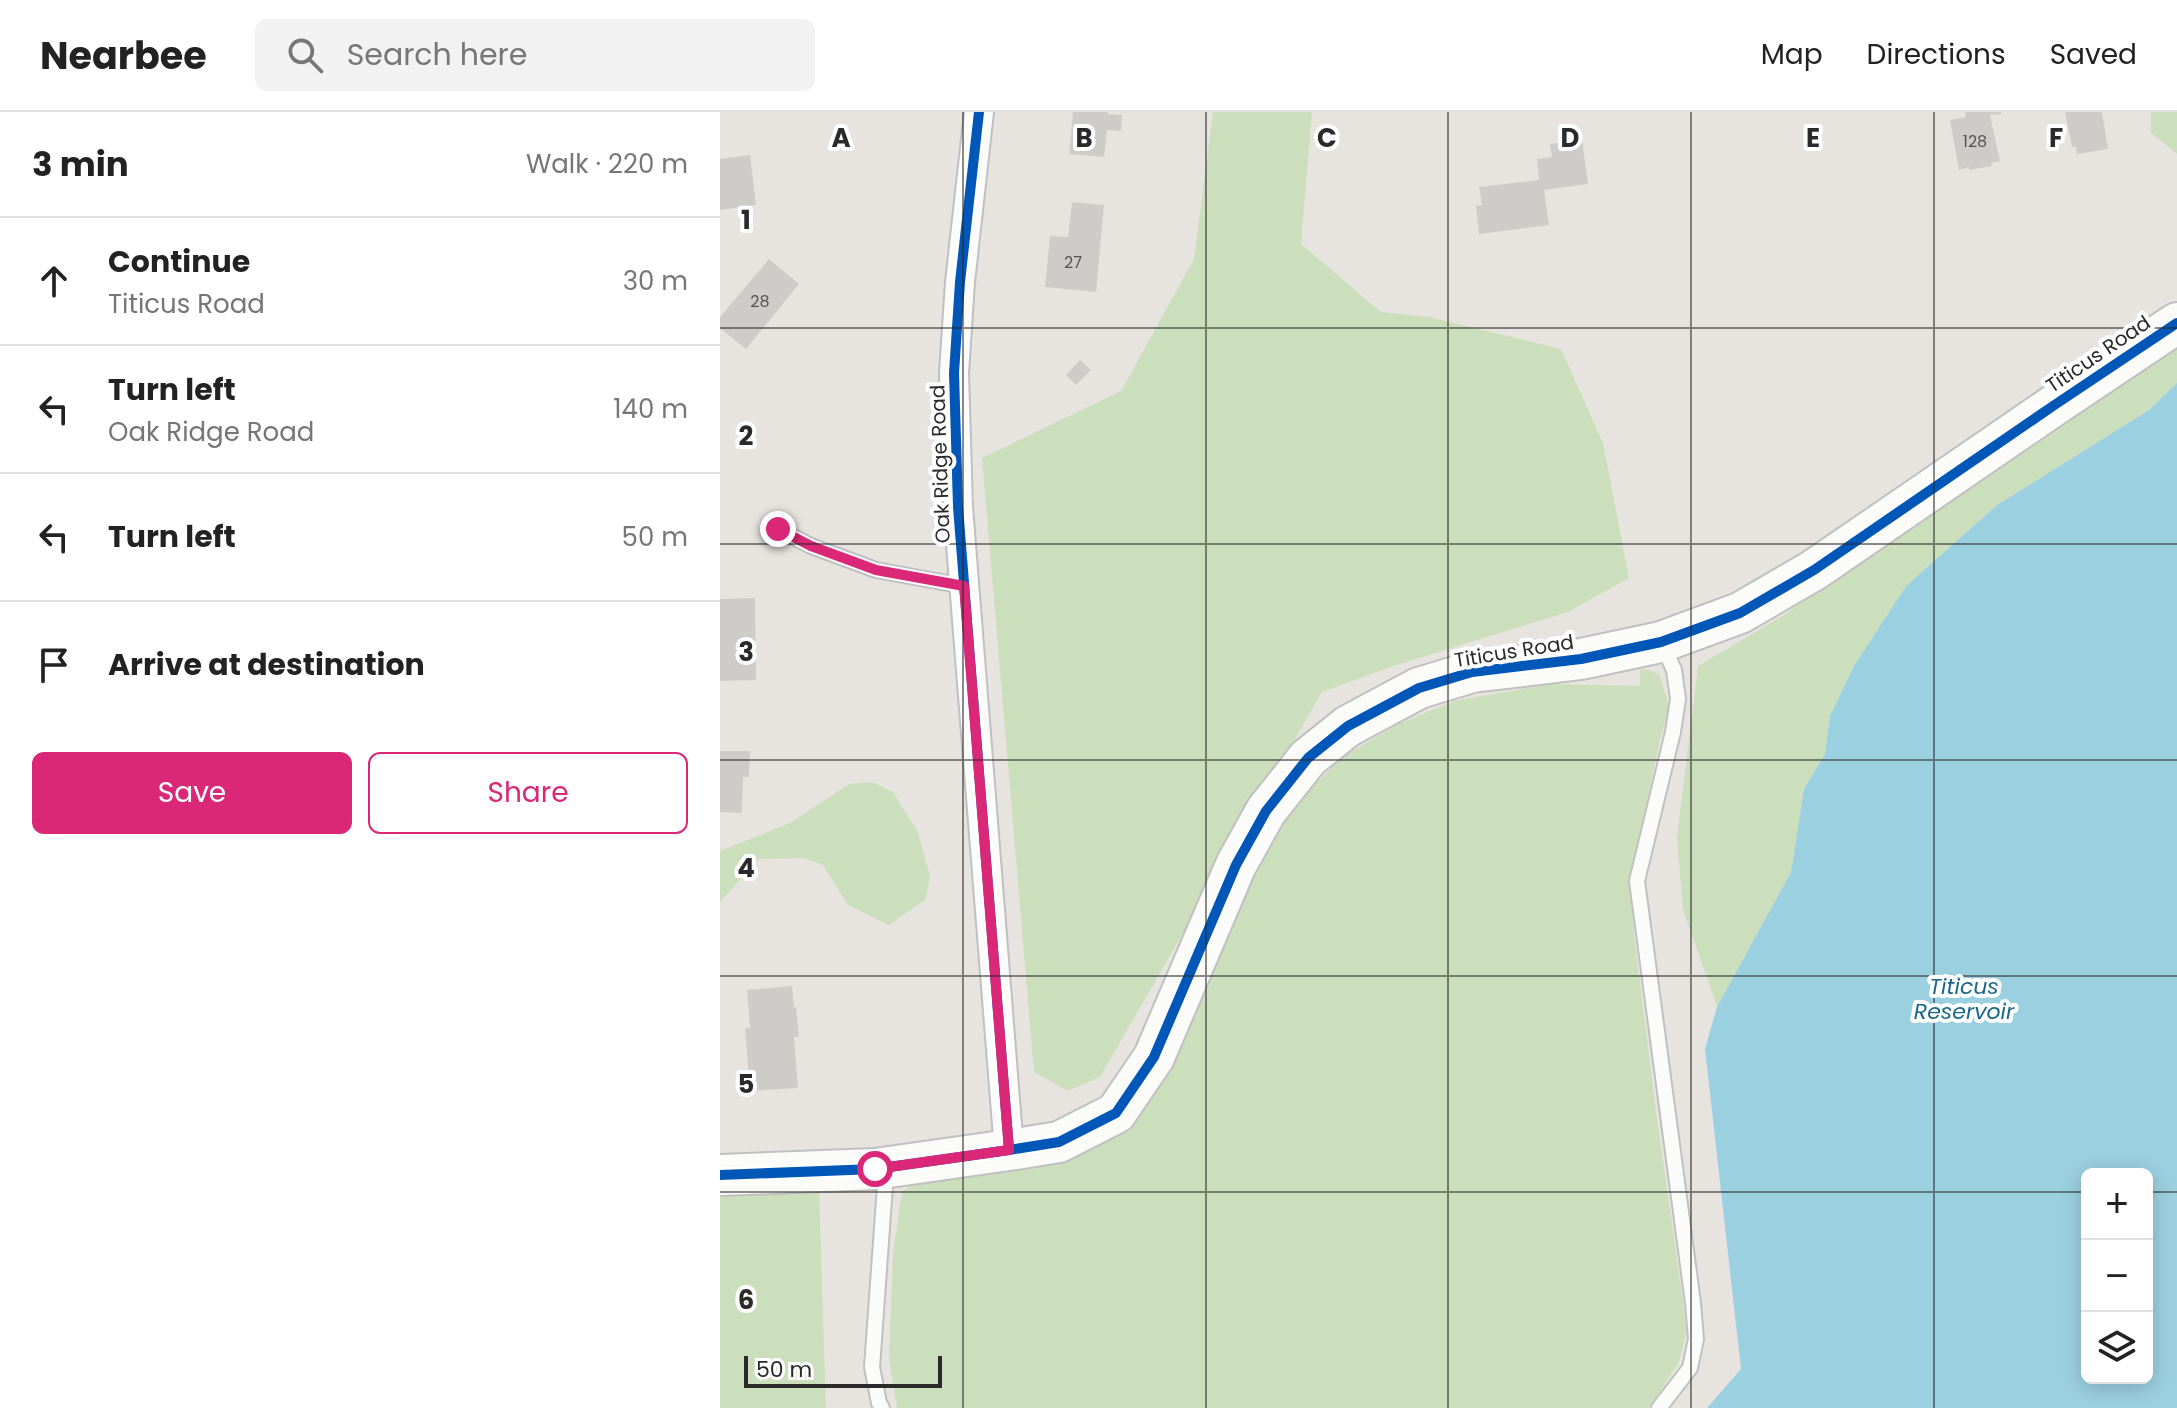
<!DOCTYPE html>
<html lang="en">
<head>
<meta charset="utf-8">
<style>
	body { margin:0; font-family:Poppins,sans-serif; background:#f2f2f2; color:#222 }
	.controls { position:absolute; right:24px; bottom:24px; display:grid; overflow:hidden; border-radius:12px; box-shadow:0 4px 20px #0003 }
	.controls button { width:72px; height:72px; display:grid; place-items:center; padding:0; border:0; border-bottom:2px solid #e0e0e0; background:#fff; color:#222; font:40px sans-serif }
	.scale { position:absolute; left:24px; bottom:20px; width:198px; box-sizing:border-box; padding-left:8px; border:4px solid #2a2a2a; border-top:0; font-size:22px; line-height:28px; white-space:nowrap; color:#2a2a2a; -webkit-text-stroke:6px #fff; paint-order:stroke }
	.stop { position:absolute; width:24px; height:24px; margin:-18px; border:6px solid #db2777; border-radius:50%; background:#fff }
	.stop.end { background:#db2777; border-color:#fff; box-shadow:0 2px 8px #0008 }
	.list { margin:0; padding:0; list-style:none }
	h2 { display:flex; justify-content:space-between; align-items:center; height:104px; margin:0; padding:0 32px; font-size:34px }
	h2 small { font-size:26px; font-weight:400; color:#767676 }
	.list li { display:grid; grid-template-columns:52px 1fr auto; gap:24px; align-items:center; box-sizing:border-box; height:128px; padding:0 32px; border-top:2px solid #e0e0e0 }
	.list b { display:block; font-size:30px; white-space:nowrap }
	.list p { margin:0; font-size:26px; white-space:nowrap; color:#767676 }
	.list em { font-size:26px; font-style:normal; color:#767676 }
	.actions { display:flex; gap:16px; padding:24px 32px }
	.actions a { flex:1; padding:18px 0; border:2px solid #db2777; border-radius:12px; text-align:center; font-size:28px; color:#db2777 }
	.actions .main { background:#db2777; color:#fff }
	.icon { flex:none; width:44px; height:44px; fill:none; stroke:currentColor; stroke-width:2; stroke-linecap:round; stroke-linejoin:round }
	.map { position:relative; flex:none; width:1457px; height:1296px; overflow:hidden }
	header { display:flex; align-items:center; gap:48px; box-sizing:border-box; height:112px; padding:0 40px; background:#fff; border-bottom:2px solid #e0e0e0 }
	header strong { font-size:38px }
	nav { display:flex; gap:44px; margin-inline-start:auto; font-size:28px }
	.search { width:560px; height:72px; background:#f2f2f2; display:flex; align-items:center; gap:20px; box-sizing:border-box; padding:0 28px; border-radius:12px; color:#767676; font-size:30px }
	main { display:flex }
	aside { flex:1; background:#fff }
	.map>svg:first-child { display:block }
	.green { fill:#cbdfbc }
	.water { fill:#9bd0e1; fill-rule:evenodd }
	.building { fill:#ceccc9 }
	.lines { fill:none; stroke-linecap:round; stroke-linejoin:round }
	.service-casing { stroke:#c1c0c1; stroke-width:18 }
	.minor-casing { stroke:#c1c0c1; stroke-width:32 }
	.secondary-casing { stroke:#c1c0c1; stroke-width:44 }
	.service { stroke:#fbfbfa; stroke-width:14 }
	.minor { stroke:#fbfbfa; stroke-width:28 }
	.secondary { stroke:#fbfbfa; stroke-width:40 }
	.cycleway-casing { stroke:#fff; stroke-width:15 }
	.cycleway { stroke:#0057b8; stroke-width:10 }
	.route { stroke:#db2777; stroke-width:10 }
	.grid { fill:none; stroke:#2a2a2a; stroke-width:2; stroke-opacity:0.55 }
	.labels { text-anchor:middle; stroke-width:8; stroke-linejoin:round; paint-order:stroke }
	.number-label { font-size:16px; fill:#545352 }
	.street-label { font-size:20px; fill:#2a2a2a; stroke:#fff }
	.water-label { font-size:22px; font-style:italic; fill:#1b668c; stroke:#fff }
	.grid-label { font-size:26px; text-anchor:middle; font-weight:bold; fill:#2a2a2a; stroke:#fff; stroke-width:8; stroke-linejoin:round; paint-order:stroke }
</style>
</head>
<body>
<header>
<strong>Nearbee</strong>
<div class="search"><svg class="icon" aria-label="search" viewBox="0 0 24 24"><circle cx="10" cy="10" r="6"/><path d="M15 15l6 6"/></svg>Search here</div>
<nav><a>Map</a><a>Directions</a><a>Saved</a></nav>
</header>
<main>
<aside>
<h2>3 min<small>Walk · 220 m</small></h2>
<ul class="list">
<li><svg class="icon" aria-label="ahead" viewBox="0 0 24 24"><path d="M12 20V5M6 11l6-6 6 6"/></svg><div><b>Continue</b><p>Titicus Road</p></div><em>30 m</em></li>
<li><svg class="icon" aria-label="left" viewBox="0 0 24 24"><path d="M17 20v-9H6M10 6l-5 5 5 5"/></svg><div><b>Turn left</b><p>Oak Ridge Road</p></div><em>140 m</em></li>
<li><svg class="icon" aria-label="left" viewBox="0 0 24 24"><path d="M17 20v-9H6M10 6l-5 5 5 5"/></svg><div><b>Turn left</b></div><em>50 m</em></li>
<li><svg class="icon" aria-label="arrive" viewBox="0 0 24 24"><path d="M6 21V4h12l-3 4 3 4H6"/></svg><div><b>Arrive at destination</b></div></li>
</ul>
<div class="actions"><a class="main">Save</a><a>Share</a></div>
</aside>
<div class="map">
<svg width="1457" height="1296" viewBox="0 0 1457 1296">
	<rect width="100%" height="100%" fill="#e7e4e0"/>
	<!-- green -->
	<path class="green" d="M 493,0 L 592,0 L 581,132 L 661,200 L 709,205 L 841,237 L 883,331 L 909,466 L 848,500 L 673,554 L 602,580 L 380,965 L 348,979 L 314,960 L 262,346 L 401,279 L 474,147 Z
		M 1431,0 L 1457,0 L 1457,42 L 1431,21 Z
		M 1457,226 L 1457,271 L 1429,298 L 1277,393 L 1186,474 L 1134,554 L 1110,604 L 1105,642 L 1084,677 L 1071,760 L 997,895 L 963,798 L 957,726 L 978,554 L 1059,506 L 1153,442 Z
		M 920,556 L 939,562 L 949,593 L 938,636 L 912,765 L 914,822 L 936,999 L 967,1218 L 959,1250 L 929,1296 L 177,1296 L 169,1246 L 173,1142 L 182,1080 L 200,1066 L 384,1024 L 499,812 L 568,698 L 624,644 L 678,612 L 734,589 L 830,572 L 920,574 Z
		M 152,670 L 173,680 L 198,720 L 210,765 L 205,788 L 169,813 L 128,793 L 103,753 L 83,746 L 38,747 L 0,790 L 0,739 L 70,711 L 129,672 Z
		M 99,1078 L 106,1296 L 0,1296 L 0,1084 Z"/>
	<!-- water -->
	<path class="water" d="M 1457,271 L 1457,1296 L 987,1296 L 1021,1257 L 985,937 L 997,895 L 1071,760 L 1084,677 L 1105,642 L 1110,604 L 1134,554 L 1186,474 L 1277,393 L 1429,298 ZM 1367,1062 L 1427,1062 L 1427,1266 L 1367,1266 Z"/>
	<!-- building -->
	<path class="building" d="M 353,0 L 388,0 L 388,2 L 402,3 L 401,19 L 387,18 L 384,45 L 349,42 Z
		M 1245,0 L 1281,0 L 1281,2 L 1270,3 L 1280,49 L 1271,51 L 1272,54 L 1249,58 L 1249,55 L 1239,58 L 1230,8 L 1246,5 Z
		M 1345,0 L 1382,0 L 1388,37 L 1357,42 L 1356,35 L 1352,35 Z
		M 862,28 L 868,72 L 824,78 L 829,113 L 759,122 L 756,94 L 762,93 L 759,75 L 819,68 L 817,47 L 832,45 L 830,32 Z
		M 30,43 L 36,93 L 0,98 L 0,47 Z
		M 352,90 L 384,93 L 376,180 L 325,175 L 330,124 L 348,125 Z
		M 49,147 L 79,172 L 26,237 L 0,216 L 0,205 Z
		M 360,248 L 371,258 L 356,273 L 346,263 Z
		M 35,486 L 36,568 L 0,569 L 0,487 Z
		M 0,639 L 30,639 L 29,665 L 23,665 L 22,701 L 0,700 Z
		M 72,874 L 74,896 L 76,895 L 79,925 L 74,925 L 78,976 L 30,979 L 25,916 L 30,916 L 27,878 Z"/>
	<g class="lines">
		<!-- service casing -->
		<g class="service-casing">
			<path id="service" d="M 58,417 L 91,434 L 156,458 L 244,474
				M 162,1296 L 159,1291 L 152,1255 L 166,1060
				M 939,1296 L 970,1256 L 976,1227 L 973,1191 L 917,769 L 953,620 L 958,587 L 954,558 L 943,534"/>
		</g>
		<!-- minor casing -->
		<g class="minor-casing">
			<path id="minor" d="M 259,0 L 240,170 L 234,261 L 238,395 L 289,1038"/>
		</g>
		<!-- secondary casing -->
		<g class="secondary-casing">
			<path id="secondary" d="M 0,1063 L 155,1057 L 289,1038 L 339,1030 L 396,1001 L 434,945 L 516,753 L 546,699 L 588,646 L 628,614 L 699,576 L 752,560 L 861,547 L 941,530 L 1020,501 L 1094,458 L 1333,294 L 1457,211"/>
		</g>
		<!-- service -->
		<use href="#service" class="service"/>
		<!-- minor -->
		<use href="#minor" class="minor"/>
		<!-- secondary -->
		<use href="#secondary" class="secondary"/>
		<!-- cycleway casing -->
		<g class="cycleway-casing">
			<path id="cycleway" d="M 259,0 L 240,170 L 234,261 L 238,395 L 289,1038
				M 0,1063 L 155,1057 L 289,1038 L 339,1030 L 396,1001 L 434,945 L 516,753 L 546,699 L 588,646 L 628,614 L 699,576 L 752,560 L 861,547 L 941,530 L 1020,501 L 1094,458 L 1333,294 L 1457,211"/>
		</g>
		<!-- cycleway -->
		<use href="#cycleway" class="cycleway"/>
	</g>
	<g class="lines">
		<!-- route -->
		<path class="route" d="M 58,417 L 91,434 L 156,458 L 244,474 L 289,1038 L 155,1057"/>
	</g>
	<!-- grid -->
	<path class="grid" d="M 243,0 L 243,1296M 486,0 L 486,1296M 728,0 L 728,1296M 971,0 L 971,1296M 1214,0 L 1214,1296M 0,216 L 1457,216M 0,432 L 1457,432M 0,648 L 1457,648M 0,864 L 1457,864M 0,1080 L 1367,1080M 1427,1080 L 1457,1080"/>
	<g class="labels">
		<!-- number labels -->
		<g class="number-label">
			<text x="1255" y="35">128</text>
			<text x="353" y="156">27</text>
			<text x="40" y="195">28</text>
		</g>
		<!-- street labels -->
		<g class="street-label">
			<text transform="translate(1378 242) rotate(-34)" y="7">Titicus Road</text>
			<text transform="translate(220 352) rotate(-92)" y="7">Oak Ridge Road</text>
			<text transform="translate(794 539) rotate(-9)" y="7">Titicus Road</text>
		</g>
		<!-- water labels -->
		<g class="water-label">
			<text x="1244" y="882">Titicus<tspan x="1244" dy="25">Reservoir</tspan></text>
		</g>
	</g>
	<g class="grid-label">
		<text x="121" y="35">A</text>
		<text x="364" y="35">B</text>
		<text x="607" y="35">C</text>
		<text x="850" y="35">D</text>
		<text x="1093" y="35">E</text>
		<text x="1336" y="35">F</text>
		<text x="26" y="117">1</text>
		<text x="26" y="333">2</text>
		<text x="26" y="549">3</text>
		<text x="26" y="765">4</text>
		<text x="26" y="981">5</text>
		<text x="26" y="1197">6</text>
	</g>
</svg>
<div class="controls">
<button>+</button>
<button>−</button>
<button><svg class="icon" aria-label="layers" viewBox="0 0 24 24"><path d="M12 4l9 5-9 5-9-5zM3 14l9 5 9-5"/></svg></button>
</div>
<div class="scale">50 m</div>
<div class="stop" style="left:155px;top:1057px"></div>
<div class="stop end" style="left:58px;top:417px"></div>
</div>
</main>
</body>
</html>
